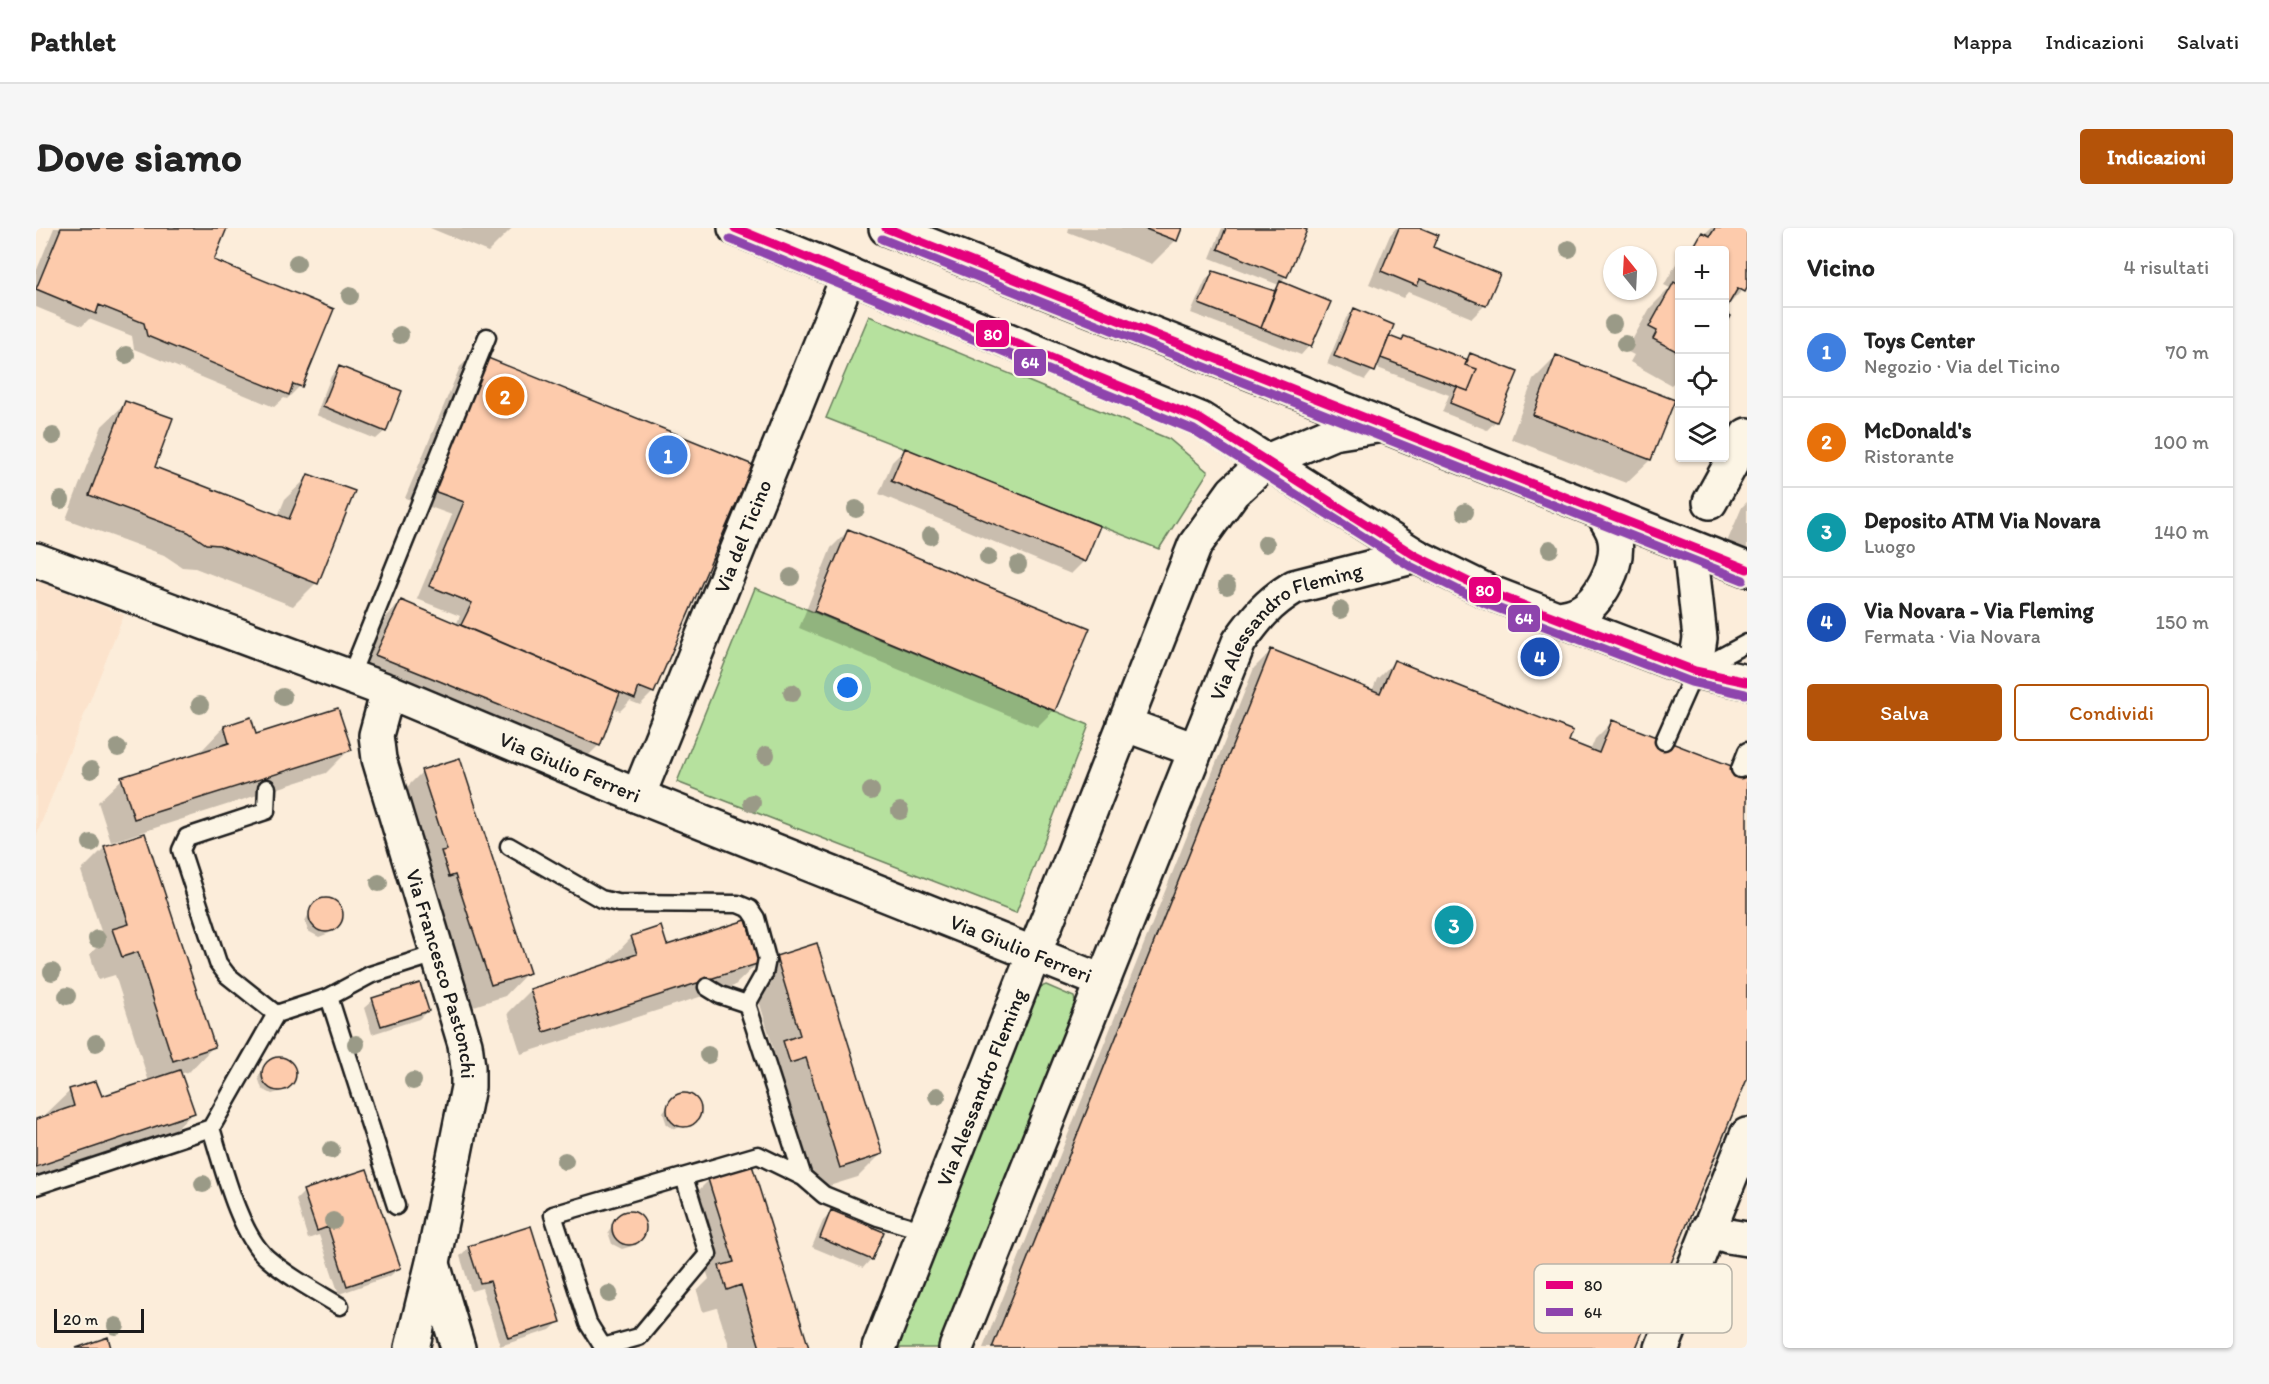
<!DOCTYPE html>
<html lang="it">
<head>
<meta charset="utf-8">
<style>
	body { margin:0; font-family:Itim,sans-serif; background:#f6f6f6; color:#222 }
	.controls { position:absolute; right:18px; top:18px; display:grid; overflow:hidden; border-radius:6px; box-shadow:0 2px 4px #0004 }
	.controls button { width:54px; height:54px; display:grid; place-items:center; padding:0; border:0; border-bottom:2px solid #e0e0e0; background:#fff; color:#222; font:30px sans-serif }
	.compass { position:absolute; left:1567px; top:18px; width:54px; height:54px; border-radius:50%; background:#fff; box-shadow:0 2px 4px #0004; rotate:342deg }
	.scale { position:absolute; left:18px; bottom:15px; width:90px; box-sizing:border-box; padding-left:6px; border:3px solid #1c1c1c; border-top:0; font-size:16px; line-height:21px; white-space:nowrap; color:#1c1c1c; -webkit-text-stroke:4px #fcf5e5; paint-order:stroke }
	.you { position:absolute; left:812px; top:460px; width:21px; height:21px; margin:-15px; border:4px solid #fff; border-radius:50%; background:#1a73e8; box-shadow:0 0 0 9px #1a73e833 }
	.badge { display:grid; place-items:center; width:39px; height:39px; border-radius:50%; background:#b45309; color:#fff; font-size:20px; font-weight:700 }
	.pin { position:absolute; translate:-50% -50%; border:3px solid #fff; box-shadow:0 2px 6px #0006 }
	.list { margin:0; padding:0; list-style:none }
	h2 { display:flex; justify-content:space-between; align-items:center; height:78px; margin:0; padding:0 24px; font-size:26px }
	h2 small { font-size:20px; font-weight:400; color:#767676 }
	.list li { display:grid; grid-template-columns:39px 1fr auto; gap:18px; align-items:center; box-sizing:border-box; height:90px; padding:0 24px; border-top:2px solid #e0e0e0 }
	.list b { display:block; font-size:22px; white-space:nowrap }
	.list p { margin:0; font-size:20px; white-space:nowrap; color:#767676 }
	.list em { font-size:20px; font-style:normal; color:#767676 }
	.actions { display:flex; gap:12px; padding:18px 24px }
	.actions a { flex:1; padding:14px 0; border:2px solid #b45309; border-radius:6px; text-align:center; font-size:21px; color:#b45309 }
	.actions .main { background:#b45309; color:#fff }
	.icon { flex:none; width:33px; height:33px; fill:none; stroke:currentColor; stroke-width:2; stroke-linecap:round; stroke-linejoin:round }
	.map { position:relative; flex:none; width:1711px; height:1120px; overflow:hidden; border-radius:6px }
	header { display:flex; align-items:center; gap:36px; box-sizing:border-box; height:84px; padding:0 30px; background:#fff; border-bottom:2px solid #e0e0e0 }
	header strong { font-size:28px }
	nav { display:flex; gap:33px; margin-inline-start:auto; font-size:21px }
	.intro { display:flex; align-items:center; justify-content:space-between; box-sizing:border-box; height:144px; padding:0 36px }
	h1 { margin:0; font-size:42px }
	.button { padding:15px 27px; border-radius:6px; background:#b45309; color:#fff; font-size:21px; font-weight:700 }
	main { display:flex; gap:36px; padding:0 36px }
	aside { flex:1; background:#fff; border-radius:6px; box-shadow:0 2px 4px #0004 }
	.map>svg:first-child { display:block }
	.built { fill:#fce3cc }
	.green { fill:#b6e19e; stroke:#697e5d; stroke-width:1.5 }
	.shadow { fill:#0003 }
	.building { fill:#fdcbac; stroke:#1c1c1c; stroke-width:1.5 }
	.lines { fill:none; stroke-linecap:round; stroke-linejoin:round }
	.lane-casing { stroke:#1c1c1c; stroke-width:21 }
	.street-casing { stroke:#1c1c1c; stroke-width:38 }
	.secondary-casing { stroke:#1c1c1c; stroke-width:38 }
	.lane { stroke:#fcf5e5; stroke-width:16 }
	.street { stroke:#fcf5e5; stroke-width:33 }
	.secondary { stroke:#fcf5e5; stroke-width:33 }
	.bus-1-casing { stroke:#fcf5e5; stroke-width:14 }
	.bus-2-casing { stroke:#fcf5e5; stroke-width:14 }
	.bus-1 { stroke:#e5007d; stroke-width:9 }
	.bus-2 { stroke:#8e44ad; stroke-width:9 }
	.tree { fill:#9a9a87 }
	.labels { text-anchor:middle; stroke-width:4.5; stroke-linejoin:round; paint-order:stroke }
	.street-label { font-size:21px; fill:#1c1c1c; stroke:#fcf5e5 }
	.key { fill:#fcf5e5; stroke:#b9b4a9; stroke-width:1.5 }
	.key-label { font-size:16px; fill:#1c1c1c }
	.line-badge { stroke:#fcf5e5; stroke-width:2 }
	.badge-label { font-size:16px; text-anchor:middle; font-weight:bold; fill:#fff }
</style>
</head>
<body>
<header>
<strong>Pathlet</strong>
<nav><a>Mappa</a><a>Indicazioni</a><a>Salvati</a></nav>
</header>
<div class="intro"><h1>Dove siamo</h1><a class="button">Indicazioni</a></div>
<main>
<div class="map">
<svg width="1711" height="1120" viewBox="0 0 1711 1120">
	<rect width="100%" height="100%" fill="#fcedda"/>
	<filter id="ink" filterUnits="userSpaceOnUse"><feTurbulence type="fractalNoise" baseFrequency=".0167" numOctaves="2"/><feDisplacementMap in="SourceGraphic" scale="12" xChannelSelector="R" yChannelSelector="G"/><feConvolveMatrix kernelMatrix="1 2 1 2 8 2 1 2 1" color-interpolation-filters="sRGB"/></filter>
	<g filter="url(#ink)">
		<!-- built -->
		<path class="built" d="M 0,352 L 88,387 L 0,608 Z"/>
		<!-- green -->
		<path class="green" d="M 833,88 L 1133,211 L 1172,244 L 1123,321 L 790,190 Z
			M 719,360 L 1053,497 L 980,685 L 641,554 Z
			M 1010,757 L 1038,769 L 1041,781 L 908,1120 L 856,1120 L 997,762 Z"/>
		<!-- shadow -->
		<path class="shadow" d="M 18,0 L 190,0 L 176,33 L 264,158 L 251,171 L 248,170 L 238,179 L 98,121 L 96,108 L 53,91 L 46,98 L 0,79 L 0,44 Z
			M 394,0 L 476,0 L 452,24 Z
			M 1033,0 L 1145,0 L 1140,12 L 1116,36 L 1032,4 Z
			M 1186,0 L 1261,0 L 1250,48 L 1244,55 L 1273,118 L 1265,127 L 1155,85 L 1169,53 L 1177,44 L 1236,64 L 1243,57 L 1174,30 Z
			M 1360,0 L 1381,0 L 1395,19 L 1449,77 L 1436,90 L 1372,64 L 1367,70 L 1333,56 L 1354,7 Z
			M 1675,0 L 1708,0 L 1711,2 L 1711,57 L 1688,82 L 1688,22 L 1650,22 Z
			M 1644,29 L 1644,149 L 1635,157 L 1594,134 L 1598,127 L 1590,123 L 1614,80 L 1634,60 L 1628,57 Z
			M 1318,82 L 1351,109 L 1364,114 L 1369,110 L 1429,132 L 1435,127 L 1460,193 L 1451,202 L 1406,184 L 1413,167 L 1339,139 L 1329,152 L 1291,136 L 1310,90 Z
			M 437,126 L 617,464 L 604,477 L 594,473 L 584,483 L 577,480 L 563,517 L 546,534 L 323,444 L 348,391 L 365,374 L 420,397 L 424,388 L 381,371 L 416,287 L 369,270 L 424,139 Z
			M 1521,128 L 1614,232 L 1590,255 L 1475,211 L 1497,152 Z
			M 304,139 L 349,203 L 340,211 L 280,187 L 295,148 Z
			M 90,175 L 117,239 L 242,288 L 249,271 L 273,248 L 280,355 L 257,378 L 159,340 L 146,339 L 128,327 L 30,291 L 66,198 Z
			M 869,221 L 1048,333 L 1035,346 L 843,266 L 856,234 Z
			M 1711,274 L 1711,321 L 1691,314 L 1706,279 Z
			M 812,303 L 1018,482 L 1001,499 L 763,400 L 795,320 Z
			M 1235,423 L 1336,463 L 1341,451 L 1358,434 L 1554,523 L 1559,511 L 1576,494 L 1711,545 L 1711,847 L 1599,1120 L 947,1120 L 1218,440 Z
			M 1493,433 L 1507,444 L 1503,448 L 1488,441 Z
			M 188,499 L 219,508 L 314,521 L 290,545 L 75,614 L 62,574 L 86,551 L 166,525 L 165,523 Z
			M 386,544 L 492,744 L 469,768 L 432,780 L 363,567 Z
			M 69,619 L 177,819 L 154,843 L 144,846 L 157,885 L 133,908 L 0,953 L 0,892 L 11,889 L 10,886 L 34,863 L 65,870 L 113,854 L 79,747 L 62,752 L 54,726 L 68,712 L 45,643 Z
			M 293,671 L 303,676 L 306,688 L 296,704 L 283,709 L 272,703 L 269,693 L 279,675 Z
			M 596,709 L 630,719 L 722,735 L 698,758 L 485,826 L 472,785 L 495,762 L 574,737 L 573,733 Z
			M 780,717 L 845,926 L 822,949 L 780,962 L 746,853 L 731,858 L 724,837 L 738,823 L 717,753 L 740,729 Z
			M 337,772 L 391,783 L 383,791 L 336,806 L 328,780 Z
			M 245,830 L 255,835 L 259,846 L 249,862 L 236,866 L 226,861 L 222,849 L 233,834 Z
			M 651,866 L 661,871 L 664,882 L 659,894 L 639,901 L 631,897 L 627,885 L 638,870 Z
			M 673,952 L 772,1120 L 694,1120 L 681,1080 L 667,1084 L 661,1063 L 673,1051 L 649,976 Z
			M 268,964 L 363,1040 L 354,1048 L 303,1066 L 283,1007 L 272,1011 L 260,972 Z
			M 595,984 L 606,990 L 609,1001 L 600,1017 L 586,1021 L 576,1016 L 572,1004 L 582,988 Z
			M 796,984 L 835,1031 L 827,1040 L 776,1019 L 787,993 Z
			M 433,1019 L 523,1094 L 514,1102 L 464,1118 L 446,1060 L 435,1063 L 424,1028 Z"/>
		<!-- building -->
		<path class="building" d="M 25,0 L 191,0 L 178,32 L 298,81 L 266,159 L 257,156 L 253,167 L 111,108 L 108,95 L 63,77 L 60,86 L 0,61 Z
			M 1107,0 L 1146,0 L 1141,13 Z
			M 1190,0 L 1266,0 L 1271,2 L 1251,49 L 1182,21 Z
			M 1363,0 L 1385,0 L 1402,7 L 1397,19 L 1464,46 L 1450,78 L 1384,51 L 1381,58 L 1345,43 Z
			M 1679,0 L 1711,0 L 1711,60 L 1709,64 L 1702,60 L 1688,84 L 1688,22 L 1656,22 L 1666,4 L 1674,8 Z
			M 1177,43 L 1239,63 L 1225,100 L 1163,76 Z
			M 1244,53 L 1295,74 L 1275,119 L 1225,100 Z
			M 1638,54 L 1644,58 L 1644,125 L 1617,111 L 1621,103 L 1613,99 Z
			M 1318,80 L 1358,97 L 1339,144 L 1298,128 Z
			M 1688,84 L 1695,88 L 1688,100 Z
			M 1353,108 L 1366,113 L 1368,108 L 1432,132 L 1429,137 L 1441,141 L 1432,163 L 1345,130 Z
			M 437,124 L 717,237 L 618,465 L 603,459 L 599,471 L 425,397 L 436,375 L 393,358 L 428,274 L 381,257 Z
			M 1434,125 L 1482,144 L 1461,194 L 1414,175 L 1421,159 L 1432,163 L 1441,141 L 1429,137 Z
			M 1520,127 L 1639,172 L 1615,232 L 1497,187 Z
			M 303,138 L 366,163 L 350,204 L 287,178 Z
			M 89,173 L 137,190 L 119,239 L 253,291 L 272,246 L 319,263 L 282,356 L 183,317 L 170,316 L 152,304 L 53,267 Z
			M 869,220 L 1064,298 L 1049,334 L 855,253 Z
			M 812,301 L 1054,400 L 1019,483 L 778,383 Z
			M 365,372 L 584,465 L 564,518 L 339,427 Z
			M 1235,421 L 1344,465 L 1358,432 L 1537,503 L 1533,513 L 1563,525 L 1576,492 L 1711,544 L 1711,851 L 1600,1120 L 956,1120 Z
			M 1493,431 L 1510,439 L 1508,445 L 1491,437 Z
			M 302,480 L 316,522 L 98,591 L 85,549 L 193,515 L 188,498 L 215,489 L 220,506 Z
			M 424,530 L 494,745 L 455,757 L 419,647 L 413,649 L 405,623 L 411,622 L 385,542 Z
			M 109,605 L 179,819 L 137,833 L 102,724 L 86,729 L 76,701 L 93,696 L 68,618 Z
			M273 687a17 17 0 1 1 34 0a17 17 0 1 1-34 0Z
			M 710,692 L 724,735 L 508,804 L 494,761 L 601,726 L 595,708 L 625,698 L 631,717 Z
			M 781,715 L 847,926 L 804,940 L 770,830 L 754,835 L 747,813 L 764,807 L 740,728 Z
			M 384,755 L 393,783 L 345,798 L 336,770 Z
			M226 846a17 17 0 1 1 34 0a17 17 0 1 1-34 0Z
			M 144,842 L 159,885 L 0,939 L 0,891 L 38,878 L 33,861 L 60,853 L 66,868 Z
			M631 882a17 17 0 1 1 34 0a17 17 0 1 1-34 0Z
			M 716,937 L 773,1120 L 724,1120 L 705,1057 L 691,1062 L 683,1038 L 698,1034 L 672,951 Z
			M 331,941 L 365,1040 L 311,1058 L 292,999 L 281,1003 L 267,962 Z
			M 795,982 L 848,1004 L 836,1032 L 784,1010 Z
			M576 1000a17 17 0 1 1 34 0a17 17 0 1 1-34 0Z
			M 495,998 L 525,1094 L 472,1110 L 454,1053 L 444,1055 L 432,1018 Z
			M 72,1109 L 75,1120 L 40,1120 Z"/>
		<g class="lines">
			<!-- lane casing -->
			<g class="lane-casing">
				<path id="lane" d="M 314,449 L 451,109
					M 1628,513 L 1659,443 L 1711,415
					M 1704,541 L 1711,523
					M 231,560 L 230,583 L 151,609 L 145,622 L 182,735 L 191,747 L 240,786
					M 473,618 L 565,671 L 582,675 L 702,676 L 714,681 L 720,690 L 731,731 L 728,746 L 711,776
					M 671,759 L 684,767 L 711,776 L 767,949
					M 293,769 L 360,978
					M 648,949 L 672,1026 L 603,1109 L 567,1119 L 552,1095 L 517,987 L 722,927 L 767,949 L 788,967 L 842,989 L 889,1003
					M 0,958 L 175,900
					M 304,1078 C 279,1063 253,1049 231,1030 C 203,1006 186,935 175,900 L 240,786 L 293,769 L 334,747 L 400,726"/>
			</g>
			<!-- street casing -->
			<g class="street-casing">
				<g id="street">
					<path d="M 1674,274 L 1711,207"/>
					<path id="s1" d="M 0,332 L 352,463 L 602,568 L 1066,753"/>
					<path id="s2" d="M 352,463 L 340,507 L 343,531 L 429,816 L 432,839 L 432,859 L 397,1034 L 376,1120"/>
					<path d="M 1088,496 L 1159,522"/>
					<path id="s3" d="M 602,568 L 813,46"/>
					<path d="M 1672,1001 L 1692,1008 L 1711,1011"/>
					<path d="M 397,1036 L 422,1120"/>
					<path id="s4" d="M 843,1120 L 1159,317 L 1197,264 L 1231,233"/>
					<path id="s5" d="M 920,1120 L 1203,414 C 1220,390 1232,375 1258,359 L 1380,328"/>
					<path d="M 1626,1120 L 1711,907"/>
				</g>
			</g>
			<!-- secondary casing -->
			<g class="secondary-casing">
				<path id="secondary" d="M 699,0 L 1164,191 L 1380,328 L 1453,364 L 1659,443 L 1711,454
					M 850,0 C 1137,113 1424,229 1711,341
					M 1231,233 L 1297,205 L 1347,197
					M 1654,319 L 1664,410 L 1659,443
					M 1523,390 C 1529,389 1536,388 1542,385 C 1564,375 1583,336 1579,312 C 1578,302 1572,295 1567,286"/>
			</g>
			<!-- lane -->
			<use href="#lane" class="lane"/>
			<!-- street -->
			<use href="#street" class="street"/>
			<!-- secondary -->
			<use href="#secondary" class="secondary"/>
			<!-- bus-1 casing -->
			<g class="bus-1-casing">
				<path id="bus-1" d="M 699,0 L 1164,191 L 1380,328 L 1453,364 L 1659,443 L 1711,454
					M 850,0 L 1711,341"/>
			</g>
			<!-- bus-2 casing -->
			<g class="bus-2-casing">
				<path id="bus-2" d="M 694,11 L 1158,202 L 1374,338 L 1448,375 L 1655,454 L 1709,466
					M 846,11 L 1707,352"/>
			</g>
			<!-- bus-1 -->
			<use href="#bus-1" class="bus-1"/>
			<!-- bus-2 -->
			<use href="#bus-2" class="bus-2"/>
		</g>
		<!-- trees -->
		<g class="tree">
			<circle cx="1533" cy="21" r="9"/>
			<circle cx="261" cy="35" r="9"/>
			<circle cx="314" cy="68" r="9"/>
			<circle cx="1577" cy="96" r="9"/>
			<circle cx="364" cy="107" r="9"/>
			<circle cx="1589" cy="116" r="9"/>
			<circle cx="90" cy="127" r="9"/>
			<circle cx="17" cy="208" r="9"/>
			<circle cx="25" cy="272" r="9"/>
			<circle cx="820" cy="281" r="9"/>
			<circle cx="1429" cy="284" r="9"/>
			<circle cx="894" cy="308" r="9"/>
			<circle cx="1230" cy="316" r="9"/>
			<circle cx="1514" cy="321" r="9"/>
			<circle cx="952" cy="329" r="9"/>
			<circle cx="982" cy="337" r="9"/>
			<circle cx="755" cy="349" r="9"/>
			<circle cx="1191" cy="358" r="9"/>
			<circle cx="1304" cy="382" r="9"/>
			<circle cx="756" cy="465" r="9"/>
			<circle cx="247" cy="469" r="9"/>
			<circle cx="164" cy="477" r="9"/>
			<circle cx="82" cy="520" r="9"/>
			<circle cx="730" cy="527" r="9"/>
			<circle cx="55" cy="542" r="9"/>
			<circle cx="835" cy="563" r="9"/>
			<circle cx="716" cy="575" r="9"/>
			<circle cx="864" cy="583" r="9"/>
			<circle cx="55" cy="615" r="9"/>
			<circle cx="343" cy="655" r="9"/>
			<circle cx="61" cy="711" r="9"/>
			<circle cx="16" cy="744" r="9"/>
			<circle cx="31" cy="768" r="9"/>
			<circle cx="60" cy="815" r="9"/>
			<circle cx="320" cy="816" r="9"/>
			<circle cx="672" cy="827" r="9"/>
			<circle cx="377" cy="853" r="9"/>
			<circle cx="901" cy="868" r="9"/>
			<circle cx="295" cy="922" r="9"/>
			<circle cx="529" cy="933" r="9"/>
			<circle cx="167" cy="956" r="9"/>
			<circle cx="297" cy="993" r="9"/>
			<circle cx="573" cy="1066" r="9"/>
			<circle cx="80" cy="1098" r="9"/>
		</g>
	</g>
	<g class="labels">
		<!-- street labels -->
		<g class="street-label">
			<text dy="7" stroke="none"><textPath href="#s3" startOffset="280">Via del Ticino</textPath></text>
			<text dy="7" stroke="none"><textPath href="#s5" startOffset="804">Via Alessandro Fleming</textPath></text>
			<text dy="7" stroke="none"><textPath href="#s1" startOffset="573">Via Giulio Ferreri</textPath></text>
			<text dy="7" stroke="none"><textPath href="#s1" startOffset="1059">Via Giulio Ferreri</textPath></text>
			<text dy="7" stroke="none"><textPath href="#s2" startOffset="294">Via Francesco Pastonchi</textPath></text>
			<text dy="7" stroke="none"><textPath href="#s4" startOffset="280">Via Alessandro Fleming</textPath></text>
		</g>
	</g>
	<!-- legend -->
	<rect x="1498" y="1036" width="198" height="69" rx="9" class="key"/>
	<rect x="1510" y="1053" width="27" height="8" fill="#e5007d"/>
	<rect x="1510" y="1080" width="27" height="8" fill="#8e44ad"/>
	<g class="key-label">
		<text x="1548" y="1063">80</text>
		<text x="1548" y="1090">64</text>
	</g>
	<g class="line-badge">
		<rect x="939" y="91" width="35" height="29" rx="6" fill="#e5007d"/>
		<rect x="977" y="120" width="34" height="29" rx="6" fill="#8e44ad"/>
		<rect x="1432" y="348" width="34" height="28" rx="6" fill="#e5007d"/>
		<rect x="1471" y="376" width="34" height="29" rx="6" fill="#8e44ad"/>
	</g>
	<g class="badge-label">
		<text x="957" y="112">80</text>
		<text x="994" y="140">64</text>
		<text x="1449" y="368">80</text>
		<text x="1488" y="396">64</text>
	</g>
</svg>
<div class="controls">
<button>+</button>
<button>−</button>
<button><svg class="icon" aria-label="locate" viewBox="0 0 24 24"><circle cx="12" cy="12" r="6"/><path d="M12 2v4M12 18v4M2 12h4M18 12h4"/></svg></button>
<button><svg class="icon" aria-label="layers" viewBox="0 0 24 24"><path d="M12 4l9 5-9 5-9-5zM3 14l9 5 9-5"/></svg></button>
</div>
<svg class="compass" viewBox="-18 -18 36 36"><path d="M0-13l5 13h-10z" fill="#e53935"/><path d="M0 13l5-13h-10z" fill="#767676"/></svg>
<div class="scale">20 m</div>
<div class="you"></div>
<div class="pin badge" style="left:632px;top:227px;background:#3f7fe0">1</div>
<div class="pin badge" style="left:469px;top:168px;background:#e8710a">2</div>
<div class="pin badge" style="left:1418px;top:697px;background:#0f9aa8">3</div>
<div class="pin badge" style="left:1504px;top:429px;background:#1a4fb4">4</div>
</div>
<aside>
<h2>Vicino<small>4 risultati</small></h2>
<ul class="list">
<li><span class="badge" style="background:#3f7fe0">1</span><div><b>Toys Center</b><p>Negozio · Via del Ticino</p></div><em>70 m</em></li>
<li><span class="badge" style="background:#e8710a">2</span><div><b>McDonald's</b><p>Ristorante</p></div><em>100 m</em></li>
<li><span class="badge" style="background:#0f9aa8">3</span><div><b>Deposito ATM Via Novara</b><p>Luogo</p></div><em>140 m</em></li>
<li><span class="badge" style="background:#1a4fb4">4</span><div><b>Via Novara - Via Fleming</b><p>Fermata · Via Novara</p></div><em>150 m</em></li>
</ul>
<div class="actions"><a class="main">Salva</a><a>Condividi</a></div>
</aside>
</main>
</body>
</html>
